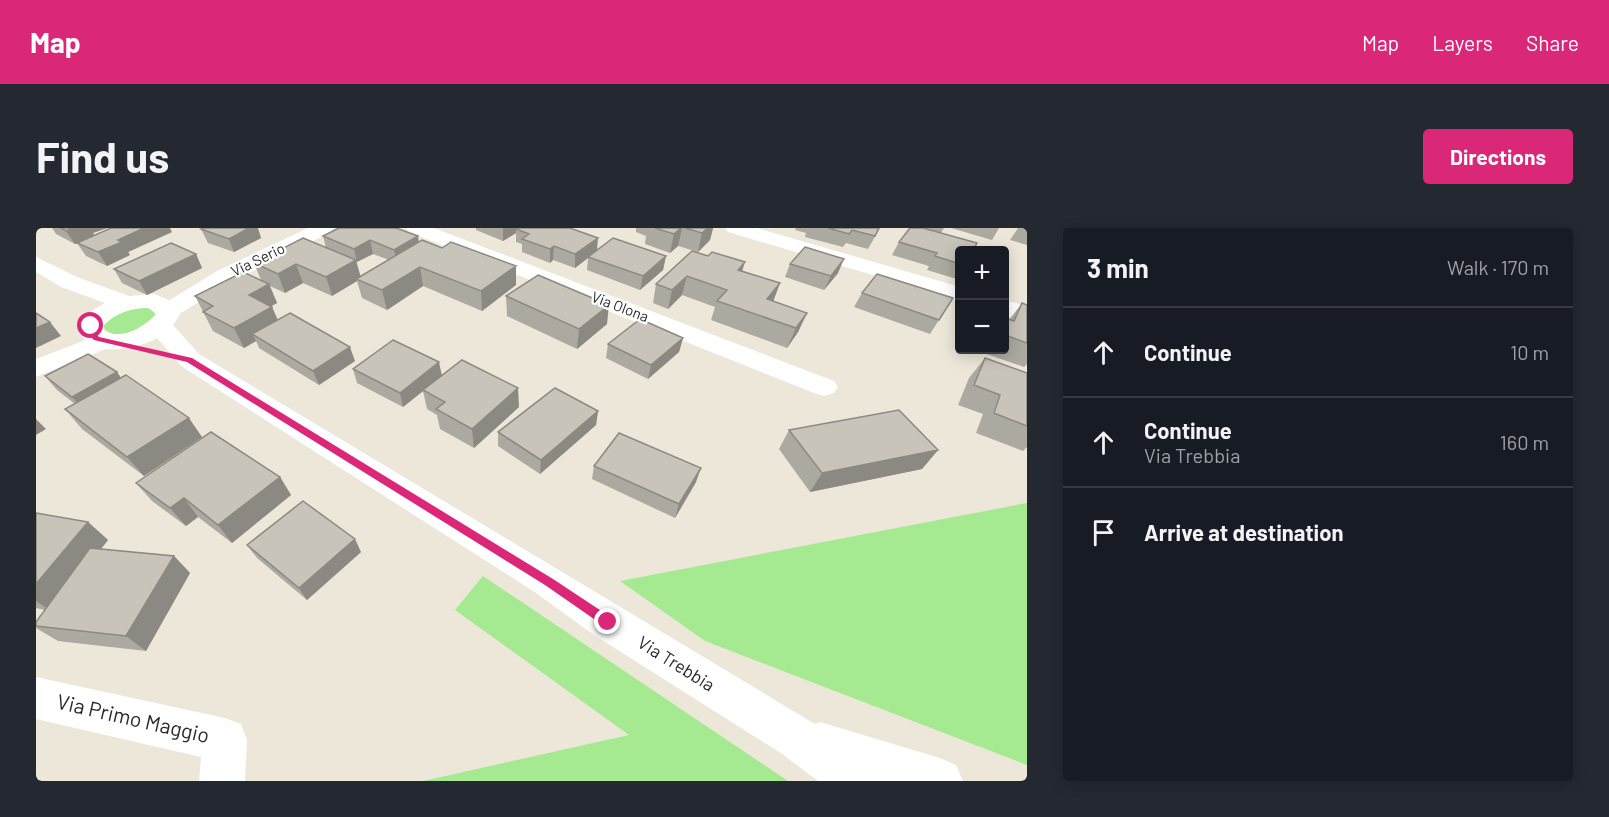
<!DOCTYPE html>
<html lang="en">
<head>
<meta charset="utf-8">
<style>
	body { margin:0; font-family:Barlow,sans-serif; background:#242831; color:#f1f3f6 }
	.controls { position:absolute; right:18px; top:18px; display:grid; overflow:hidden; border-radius:6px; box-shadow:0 3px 15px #0003 }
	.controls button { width:54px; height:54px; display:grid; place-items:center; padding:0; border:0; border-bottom:2px solid #363941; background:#171b24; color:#f1f3f6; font:30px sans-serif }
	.stop { position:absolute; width:18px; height:18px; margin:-14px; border:4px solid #db2777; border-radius:50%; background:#fff }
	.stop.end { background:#db2777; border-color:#fff; box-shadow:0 2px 6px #0008 }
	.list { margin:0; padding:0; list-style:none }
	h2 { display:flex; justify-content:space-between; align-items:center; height:78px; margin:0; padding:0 24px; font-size:26px }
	h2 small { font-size:20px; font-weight:400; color:#9ea1a6 }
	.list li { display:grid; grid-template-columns:39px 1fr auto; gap:18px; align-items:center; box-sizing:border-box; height:90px; padding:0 24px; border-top:2px solid #363941 }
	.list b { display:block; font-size:22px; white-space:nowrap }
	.list p { margin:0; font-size:20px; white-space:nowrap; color:#9ea1a6 }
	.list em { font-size:20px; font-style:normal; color:#9ea1a6 }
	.icon { flex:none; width:33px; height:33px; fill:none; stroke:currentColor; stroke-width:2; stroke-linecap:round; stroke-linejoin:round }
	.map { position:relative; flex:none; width:991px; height:553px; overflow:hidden; border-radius:6px }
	header { display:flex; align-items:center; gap:36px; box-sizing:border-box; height:84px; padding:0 30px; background:#db2777; color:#fff }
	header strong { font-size:28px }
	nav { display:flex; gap:33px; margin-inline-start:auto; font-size:21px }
	.intro { display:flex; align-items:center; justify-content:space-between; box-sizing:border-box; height:144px; padding:0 36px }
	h1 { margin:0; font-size:42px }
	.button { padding:15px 27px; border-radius:6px; background:#db2777; color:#fff; font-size:21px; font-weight:700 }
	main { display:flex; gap:36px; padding:0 36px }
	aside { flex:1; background:#171b24; border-radius:6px; box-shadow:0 3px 15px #0003 }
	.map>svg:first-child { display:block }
	.green { fill:#a5e991 }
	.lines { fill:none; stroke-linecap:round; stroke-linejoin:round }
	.minor { fill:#fff; fill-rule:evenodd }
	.tertiary { fill:#fff; fill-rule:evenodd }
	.wall { fill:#aca9a0; fill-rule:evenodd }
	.shaded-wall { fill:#8c8982 }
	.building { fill:#c8c4ba; stroke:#8c8982; stroke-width:1.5 }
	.route { fill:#db2777 }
	.labels { text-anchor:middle; stroke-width:4.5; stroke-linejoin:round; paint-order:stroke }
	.far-street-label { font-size:15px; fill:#2a2a2a; stroke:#fff }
	.street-label { font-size:18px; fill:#2a2a2a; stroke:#fff }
	.near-street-label { font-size:21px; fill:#2a2a2a; stroke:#fff }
</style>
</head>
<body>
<header>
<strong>Map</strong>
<nav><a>Map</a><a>Layers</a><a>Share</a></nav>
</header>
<div class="intro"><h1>Find us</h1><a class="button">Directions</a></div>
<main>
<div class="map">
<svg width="991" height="553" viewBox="0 0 991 553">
	<rect width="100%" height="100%" fill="#ede7da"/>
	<!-- green -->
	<path class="green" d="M 110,79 L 119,84 L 119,88 C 106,98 84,117 68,100 L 68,96 L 85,83 Z
		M 991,275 L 991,537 L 669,413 L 584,353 Z
		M 447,348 L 752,553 L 387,553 L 593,507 L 419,382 Z"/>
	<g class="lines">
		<!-- minor -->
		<path class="minor" d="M 272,0 L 298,0 L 295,4 L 197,53 L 140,88 L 132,90 L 124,88 L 120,83 L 124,78 L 181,43 Z
			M 370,0 L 398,0 L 798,153 L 802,159 L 798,165 L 788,168 L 778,165 L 373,4 Z
			M 689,0 L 721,0 L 924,59 L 924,73 L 692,4 Z
			M 969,72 L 991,78 L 991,93 L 969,87 Z
			M 68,105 L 77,108 L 81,113 L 77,118 L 0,149 L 0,131 Z
			M 0,449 L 189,490 L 205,496 L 211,512 L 209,553 L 163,553 L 165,529 L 0,491 Z"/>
		<!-- tertiary -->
		<path class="tertiary" d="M 0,29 L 41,49 L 93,68 L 118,66 L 137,74 L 144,87 L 137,97 L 163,126 L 779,496 L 784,494 L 904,530 L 920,537 L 927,553 L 782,553 L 746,526 L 558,407 L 500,365 L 145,138 L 121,110 C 101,122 46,132 43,98 L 55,83 L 69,75 L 25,59 L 0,44 ZM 113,80 L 120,86 C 108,100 86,112 68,103 L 68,97 C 81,84 96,80 113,80 Z"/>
	</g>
	<!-- wall -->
	<path class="wall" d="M 16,0 L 71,0 L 57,5 L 58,7 L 136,4 L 92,24 L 94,27 L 71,38 L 50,28 L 41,15 L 39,16 L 20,6 Z
		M 440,0 L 534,0 L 561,22 L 630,28 L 627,42 L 604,62 L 551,42 L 552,30 L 539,40 L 517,32 L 514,35 L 486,24 L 486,16 L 480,14 L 480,5 L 467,13 L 440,2 Z
		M 600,0 L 677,0 L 674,12 L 662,24 L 642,18 L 634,25 L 609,16 L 610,8 L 600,4 Z
		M 760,0 L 844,0 L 832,21 L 810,15 L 807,19 L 769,9 L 770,5 L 759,2 Z
		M 874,0 L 908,0 L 905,5 L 924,22 L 924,52 L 891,42 L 893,38 L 856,27 L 863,14 Z
		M 915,0 L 963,0 L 956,12 Z
		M 982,0 L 991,0 L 991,17 L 974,12 Z
		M 165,1 L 225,10 L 198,24 L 172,15 Z
		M 287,8 L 383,14 L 480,57 L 446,83 L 387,58 L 351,82 L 326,70 L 321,53 L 296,68 L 267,55 L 249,65 L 234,58 L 241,75 L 235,78 L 236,79 L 242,92 L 319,133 L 283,157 L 223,120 L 220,113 L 208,120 L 177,103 L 159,68 L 225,52 L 218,35 L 290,20 ZM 337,26 L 353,32 L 324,49 L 320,34 Z
		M 656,23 L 706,43 L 744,55 L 737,73 L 771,85 L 762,104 L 751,120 L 675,92 L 679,79 L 646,67 L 632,81 L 617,75 L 620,56 Z
		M 160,26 L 166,40 L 111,67 L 86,55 L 78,41 Z
		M 754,36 L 802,45 L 788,62 L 749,49 Z
		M 826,65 L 903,92 L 894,106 L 818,79 Z
		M 470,68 L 571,96 L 541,121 L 471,88 Z
		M 986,75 L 991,77 L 991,136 L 988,139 L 939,122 L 969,122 L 969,90 L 974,91 Z
		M 647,110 L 643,124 L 612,151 L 570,130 L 572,116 Z
		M 949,130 L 991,145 L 991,219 L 987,223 L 940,205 L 947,186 L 922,177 L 933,150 Z
		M 317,141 L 406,148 L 483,179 L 438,220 L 404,201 L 401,187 L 391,181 L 387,163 L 367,179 L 321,155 Z
		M 81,144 L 85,150 L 166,209 L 108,248 L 46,201 L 29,181 L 39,176 L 21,162 L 9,148 Z
		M 562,183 L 560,197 L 504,246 L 462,218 L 462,204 Z
		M 753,202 L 902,222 L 886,241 L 774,264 L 743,221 Z
		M 558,238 L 660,254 L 639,290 L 556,251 Z
		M 244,249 L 255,267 L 196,315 L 162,289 L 150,298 L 116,273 L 100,255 Z
		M 0,285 L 52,294 L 72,312 L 65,321 L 138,328 L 154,345 L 110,423 L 22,413 L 0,400 L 9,382 L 0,380 Z
		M 211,317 L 325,324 L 271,372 L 221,330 Z"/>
	<!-- shaded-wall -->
	<path class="shaded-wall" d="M 37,0 L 71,0 L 57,5 L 59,8 L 39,16 L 30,3 Z
		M 108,0 L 134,0 L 136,4 L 92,24 L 94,27 L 71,38 L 62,24 L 82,12 Z
		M 213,0 L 222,0 L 225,10 L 198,24 L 193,11 Z
		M 467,0 L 488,0 L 480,1 L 480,5 L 467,13 Z
		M 645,0 L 646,0 L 642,18 L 634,25 L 638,6 Z
		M 672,0 L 677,0 L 674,12 L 662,24 L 666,5 Z
		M 382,8 L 384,22 L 361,35 L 358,22 Z
		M 562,10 L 561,23 L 539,40 L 539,26 Z
		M 334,12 L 337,26 L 321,34 L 318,21 Z
		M 518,18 L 517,32 L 514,35 L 514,21 Z
		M 160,26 L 166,40 L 111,67 L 103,53 Z
		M 630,28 L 627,42 L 604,62 L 607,48 Z
		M 808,31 L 802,45 L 788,62 L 795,48 Z
		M 320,32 L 325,50 L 320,51 L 321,53 L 296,68 L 290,49 Z
		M 709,34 L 703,53 L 702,42 Z
		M 260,36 L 267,55 L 249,65 L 242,46 Z
		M 480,38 L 480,57 L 446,83 L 445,63 Z
		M 384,39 L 387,58 L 351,82 L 346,62 Z
		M 651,48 L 646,67 L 632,81 L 636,62 Z
		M 744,55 L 737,74 L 731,71 Z
		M 233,56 L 241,75 L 221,86 L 213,67 Z
		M 573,77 L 571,96 L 541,121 L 543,101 Z
		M 236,79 L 244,98 L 216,106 L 220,113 L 208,120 L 198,100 Z
		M 771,85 L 762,104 L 751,120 L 760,100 Z
		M 14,94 L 25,108 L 0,120 L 0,100 Z
		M 647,110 L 643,124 L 612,151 L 615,137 Z
		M 314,119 L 319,133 L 283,157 L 277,143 Z
		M 403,134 L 406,148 L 367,179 L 364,165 Z
		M 81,144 L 91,159 L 49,183 L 36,169 Z
		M 482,160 L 483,179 L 438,220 L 436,201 Z
		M 562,183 L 560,197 L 504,246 L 505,232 Z
		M 153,190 L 166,209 L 108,248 L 91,229 Z
		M 0,191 L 10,201 L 0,207 Z
		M 902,222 L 886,241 L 774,264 L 786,245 Z
		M 665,240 L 660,254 L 639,290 L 643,276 Z
		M 244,249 L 255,267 L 196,315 L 182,297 Z
		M 148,270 L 162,289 L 150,298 L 134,280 Z
		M 52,294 L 72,312 L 15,383 L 0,373 L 0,356 Z
		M 319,311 L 325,324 L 271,372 L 263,360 Z
		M 138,328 L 154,345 L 110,423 L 90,408 Z"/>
	<!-- building -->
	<path class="building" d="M 25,0 L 37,0 L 30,3 Z
		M 75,0 L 108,0 L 82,12 L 86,14 L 62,24 L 41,15 Z
		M 168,0 L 213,0 L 193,11 L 165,1 Z
		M 303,0 L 360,0 L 382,8 L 358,22 L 334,12 L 318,21 L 287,8 Z
		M 481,0 L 534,0 L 562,10 L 539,26 L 518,18 L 514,21 L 486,11 L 493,6 L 480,1 Z
		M 619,0 L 645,0 L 638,6 Z
		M 649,0 L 672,0 L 666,5 Z
		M 792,0 L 843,0 L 839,8 L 816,2 L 813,6 Z
		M 874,0 L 887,0 L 941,15 L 937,22 L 924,22 L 924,36 L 899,28 L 901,25 L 863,14 Z
		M 267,10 L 320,32 L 290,49 L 260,36 L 242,46 L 218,35 Z
		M 577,10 L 630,28 L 607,48 L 552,29 Z
		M 386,12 L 406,20 L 415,14 L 480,38 L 445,63 L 384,39 L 346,62 L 320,51 Z
		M 135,15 L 160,26 L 103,53 L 78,41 Z
		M 769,19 L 808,31 L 795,48 L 754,36 Z
		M 656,23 L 672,28 L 676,24 L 709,34 L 702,42 L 744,55 L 731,71 L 771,85 L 760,100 L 681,73 L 691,62 L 651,48 L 636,62 L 620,56 Z
		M 207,44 L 233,56 L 213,67 L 236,79 L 198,100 L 167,84 L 177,78 L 159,68 Z
		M 841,46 L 917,70 L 903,92 L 826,65 Z
		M 502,47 L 573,77 L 543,101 L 470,68 Z
		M 986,75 L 991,77 L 991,115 L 969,107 L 969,90 L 978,93 Z
		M 0,85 L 14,94 L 0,100 Z
		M 254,85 L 314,119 L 277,143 L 216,106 Z
		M 604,91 L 647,110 L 615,137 L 572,116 Z
		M 357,112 L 403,134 L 364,165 L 317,141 Z
		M 52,126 L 81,144 L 36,169 L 9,148 Z
		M 949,130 L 991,145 L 991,198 L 958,185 L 964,167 L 938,157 Z
		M 426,132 L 482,160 L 436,201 L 400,181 L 409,174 L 387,162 Z
		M 90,147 L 153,190 L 91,229 L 29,181 Z
		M 519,160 L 562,183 L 505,232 L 462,204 Z
		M 863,182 L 902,222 L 786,245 L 753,202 Z
		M 175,204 L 244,249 L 182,297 L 148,270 L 134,280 L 100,255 Z
		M 583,205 L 665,240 L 643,276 L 558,238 Z
		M 267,273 L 319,311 L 263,360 L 211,317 Z
		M 0,285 L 52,294 L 0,356 Z
		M 54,320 L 138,328 L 90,408 L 0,398 L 0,394 Z"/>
	<!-- route -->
	<path class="route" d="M 52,97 L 58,97 L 60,106 L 63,109 L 156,130 L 517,351 L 576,390 L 576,398 L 568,398 L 509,357 L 151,134 L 58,112 L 53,107 Z"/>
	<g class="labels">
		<!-- far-street labels -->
		<g class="far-street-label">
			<text transform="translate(222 32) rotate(-26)" y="5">Via Serio</text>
			<text transform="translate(584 79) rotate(21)" y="5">Via Olona</text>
		</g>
		<!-- street labels -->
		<g class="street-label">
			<text transform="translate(640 436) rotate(32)" y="6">Via Trebbia</text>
		</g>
		<!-- near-street labels -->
		<g class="near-street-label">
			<text transform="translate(97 491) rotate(13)" y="7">Via Primo Maggio</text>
		</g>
	</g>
</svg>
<div class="controls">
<button>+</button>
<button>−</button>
</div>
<div class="stop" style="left:55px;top:98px"></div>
<div class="stop end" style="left:572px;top:394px"></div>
</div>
<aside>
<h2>3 min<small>Walk · 170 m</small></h2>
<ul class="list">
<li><svg class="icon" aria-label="ahead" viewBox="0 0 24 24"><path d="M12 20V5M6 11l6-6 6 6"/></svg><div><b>Continue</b></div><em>10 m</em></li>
<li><svg class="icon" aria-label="ahead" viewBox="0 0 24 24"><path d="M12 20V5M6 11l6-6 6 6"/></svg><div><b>Continue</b><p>Via Trebbia</p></div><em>160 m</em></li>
<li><svg class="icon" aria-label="arrive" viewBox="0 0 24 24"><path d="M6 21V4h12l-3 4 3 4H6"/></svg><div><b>Arrive at destination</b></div></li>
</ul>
</aside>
</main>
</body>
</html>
